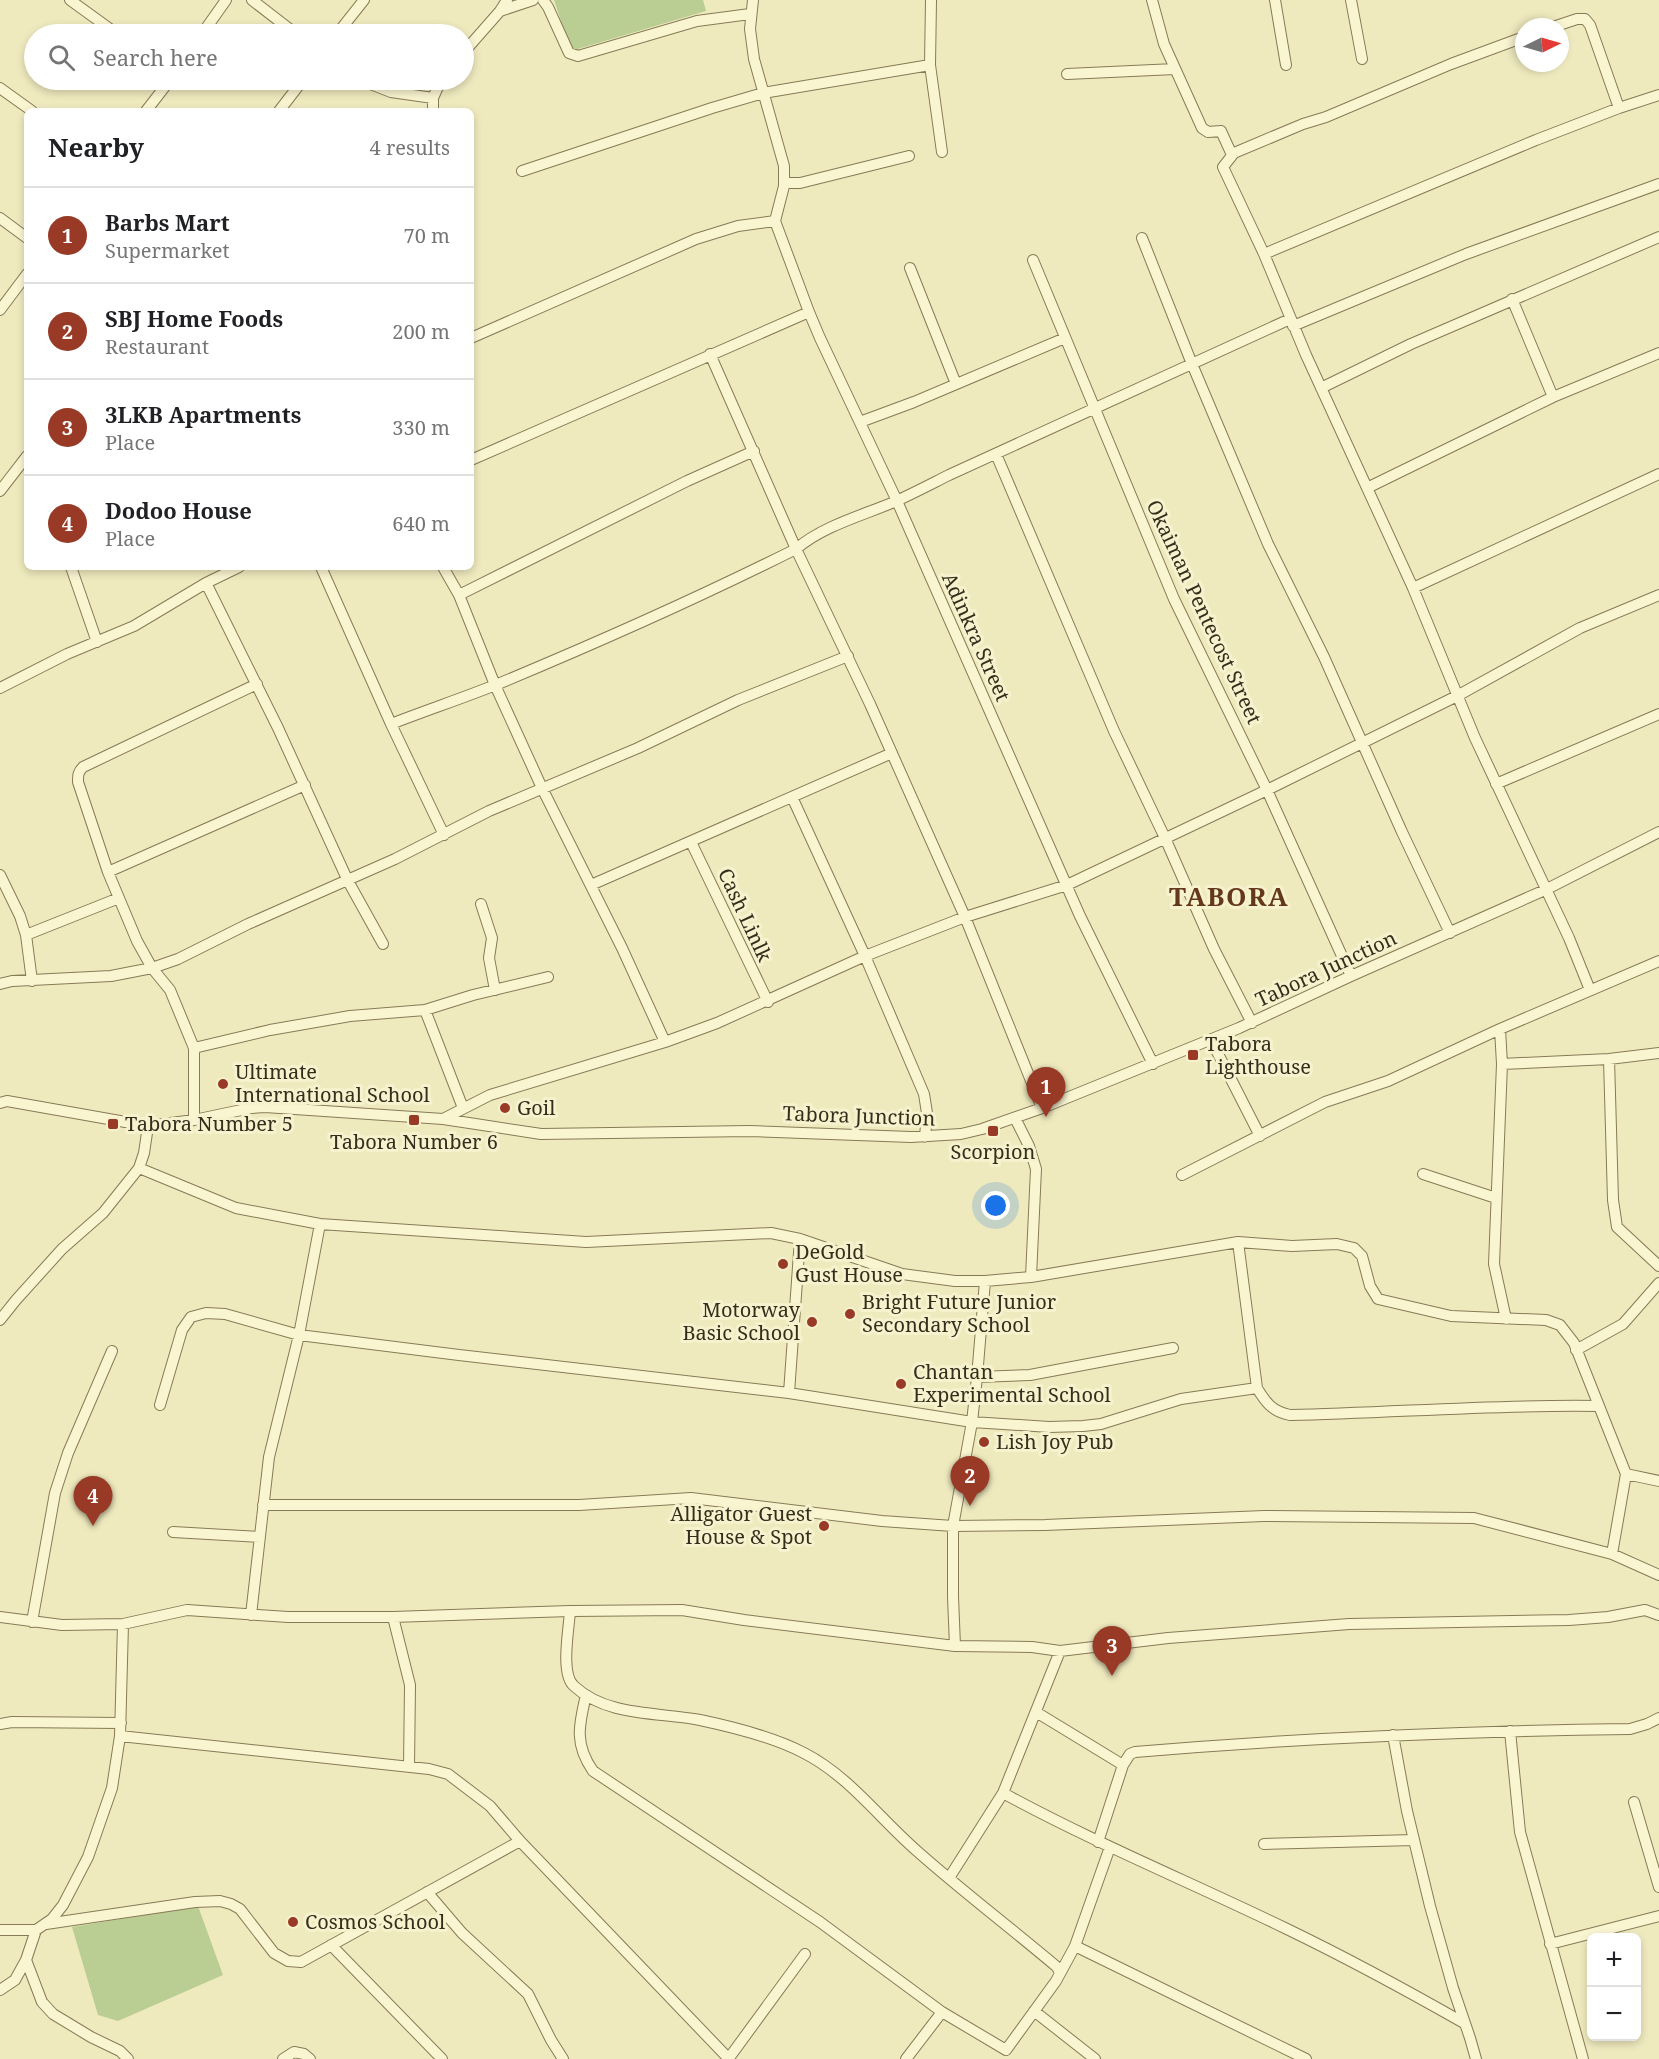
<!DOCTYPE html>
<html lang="en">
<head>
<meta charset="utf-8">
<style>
	body { margin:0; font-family:"Noto Serif",serif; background:#f2f2f2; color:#202124 }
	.controls { position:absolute; right:18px; bottom:18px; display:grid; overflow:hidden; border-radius:9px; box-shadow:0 3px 9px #0003 }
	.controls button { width:54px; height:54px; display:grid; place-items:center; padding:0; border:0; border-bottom:2px solid #e0e0e0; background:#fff; color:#202124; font:30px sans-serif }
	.compass { position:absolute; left:1515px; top:18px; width:54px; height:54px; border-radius:50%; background:#fff; box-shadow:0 3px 9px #0003; rotate:85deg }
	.you { position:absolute; left:996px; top:1206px; width:21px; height:21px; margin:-15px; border:4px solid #fff; border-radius:50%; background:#1a73e8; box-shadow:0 0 0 9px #1a73e833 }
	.badge { display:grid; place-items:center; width:39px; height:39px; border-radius:50%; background:#983a25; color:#fff; font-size:20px; font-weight:700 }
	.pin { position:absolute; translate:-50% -50px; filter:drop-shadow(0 2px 3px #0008) }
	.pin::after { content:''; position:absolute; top:32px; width:21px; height:18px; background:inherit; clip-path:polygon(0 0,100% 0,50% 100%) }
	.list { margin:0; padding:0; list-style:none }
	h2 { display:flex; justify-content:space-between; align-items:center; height:78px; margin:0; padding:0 24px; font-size:26px }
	h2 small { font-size:20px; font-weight:400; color:#757577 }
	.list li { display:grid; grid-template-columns:39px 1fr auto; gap:18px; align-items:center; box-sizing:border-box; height:96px; padding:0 24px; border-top:2px solid #e0e0e0 }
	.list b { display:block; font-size:22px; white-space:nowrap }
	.list p { margin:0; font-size:20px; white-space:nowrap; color:#757577 }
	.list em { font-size:20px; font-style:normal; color:#757577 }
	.icon { flex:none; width:33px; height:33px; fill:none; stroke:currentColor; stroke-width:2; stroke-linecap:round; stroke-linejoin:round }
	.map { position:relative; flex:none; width:1659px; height:2059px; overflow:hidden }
	.search { position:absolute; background:#fff; box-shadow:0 3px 9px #0003; left:24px; top:24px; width:450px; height:66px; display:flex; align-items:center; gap:15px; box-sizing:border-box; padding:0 21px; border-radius:33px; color:#757577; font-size:22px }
	.panel { position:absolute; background:#fff; box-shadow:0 3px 9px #0003; left:24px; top:108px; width:450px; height:462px; border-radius:9px }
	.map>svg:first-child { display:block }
	.pitch { fill:#bacd92 }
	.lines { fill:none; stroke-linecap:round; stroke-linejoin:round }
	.minor-casing { stroke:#877a56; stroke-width:12 }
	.minor { stroke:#faf5d1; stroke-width:10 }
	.poi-dot { fill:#983a25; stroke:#f6f2ce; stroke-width:2 }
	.labels { text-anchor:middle; stroke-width:6; stroke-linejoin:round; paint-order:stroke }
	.street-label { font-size:20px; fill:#362e1c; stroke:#f6f2ce }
	.poi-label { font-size:20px; fill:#362e1c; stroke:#f6f2ce; text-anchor:start }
	.district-label { font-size:26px; font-weight:bold; letter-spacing:1.5px; fill:#64381a; stroke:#f6f2ce }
</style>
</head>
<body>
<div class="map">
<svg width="1659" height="2059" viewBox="0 0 1659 2059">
	<rect width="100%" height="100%" fill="#efeabe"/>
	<!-- pitch -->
	<path class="pitch" d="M 554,0 L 703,0 L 706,11 L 571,51 Z
		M 198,1906 L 223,1975 L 118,2021 L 98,2015 L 72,1927 Z"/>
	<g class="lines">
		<!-- minor casing -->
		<g class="minor-casing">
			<path id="minor" d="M 70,0 L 117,34
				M 252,0 L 296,34
				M 543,0 L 548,7 L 569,53 L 578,56 L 697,21 L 750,14
				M 753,0 L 750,29 L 754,59 L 784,166 L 784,186 L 775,221
				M 931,0 L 930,65 L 942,152
				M 1152,0 L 1164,44 L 1202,128 L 1208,132 L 1221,131 L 1232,155
				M 1275,0 L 1286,65
				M 1351,0 L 1362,59
				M 500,11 L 533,0
				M 1553,27 L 1577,19 L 1585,19 L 1590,25 L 1619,108
				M 202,34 L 226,0
				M 337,34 L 364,0
				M 1524,37 L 1451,64 L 1326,117 L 1303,124 L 1234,153 L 1223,167 L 1264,254 L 1306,355 L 1413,588 L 1475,738 L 1569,938 L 1590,990
				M 464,52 L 500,11 L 507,0
				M 1067,74 L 1175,69
				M 360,80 L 391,92 L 433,98 L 441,80
				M 0,88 L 32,111
				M 146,111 L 170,80
				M 279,111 L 303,80
				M 433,111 L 433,98
				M 522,171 L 712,108 L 763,93 L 930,65
				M 784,183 L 800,183 L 909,156
				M 0,218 L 27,238
				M 775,221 L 809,312 L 820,338 L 897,501 L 1080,916 L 1153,1064
				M 1142,238 L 1192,364 L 1268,544 L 1324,657 L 1402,832 L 1450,933
				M 1264,254 L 1536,140 L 1619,108 L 1659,95
				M 1033,260 L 1174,599 L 1267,790 L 1351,976
				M 910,268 L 956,384
				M 1512,299 L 1553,397
				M 0,310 L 27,274
				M 1293,326 L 1466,254 L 1659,184
				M 471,338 L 696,239 L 738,226 L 775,221
				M 710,354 L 796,549 L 870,704 L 965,917 L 1042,1108
				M 1321,388 L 1411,344 L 1659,237
				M 860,422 L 914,402 L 1065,338
				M 996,454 L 1114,731 L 1165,838 L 1214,949 L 1252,1023
				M 471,460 L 809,312
				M 1367,488 L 1553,397 L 1659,353
				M 0,491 L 27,456
				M 71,567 L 97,642
				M 321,567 L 391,724 L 444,835
				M 443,567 L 459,595 L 495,685 L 542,788 L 622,948 L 665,1042
				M 206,583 L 278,728 L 348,881 L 383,944
				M 1413,588 L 1659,474
				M 459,595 L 687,481 L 754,451
				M 0,688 L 67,654 L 134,626 L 206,583 L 239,567
				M 391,724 C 427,710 463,698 498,684 C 599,642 698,598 796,549 C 823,526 861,516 894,502 C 912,494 931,484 949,475 L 1290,319
				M 1496,784 L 1659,714
				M 792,797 L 865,956 L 924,1094 L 927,1113 L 925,1137
				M 691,842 L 768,1002
				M 108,872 L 305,785
				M 0,875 L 20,916 L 26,935 L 32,981
				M 591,885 L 892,753
				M 481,904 L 492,938 L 489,958 L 495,990
				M 26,935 L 119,898
				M 0,984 L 12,981 L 111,976 L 152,968 L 178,959 L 248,924 L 395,859 L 489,811 L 638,748 L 738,700 L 848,656
				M 425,1010 L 463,1108
				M 1500,1029 L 1502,1064 L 1494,1264 L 1506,1319
				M 1211,1040 L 1260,1136
				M 194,1048 L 270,1030 L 350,1016 L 425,1010 L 473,995 L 548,977
				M 1609,1059 L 1613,1200 L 1617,1227 L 1659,1266
				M 1502,1064 L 1609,1059 L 1659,1053
				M 0,1103 L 7,1101 L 148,1126 L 194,1120 L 251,1108 L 265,1107 L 443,1119 L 541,1134 L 750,1131 L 911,1137 L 961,1134 L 982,1129 L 1042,1108 L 1239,1028 L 1351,976 L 1545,890 L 1659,832
				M 1015,1118 L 1029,1146 L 1036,1169 L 1031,1277
				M 443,1119 L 490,1095 L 665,1042 L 717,1023 L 865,956 L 965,917 L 1067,885 L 1267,790 L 1457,696 L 1580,628 L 1659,595
				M 194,1120 L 194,1048 L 170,990 L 152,968 L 137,941 L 108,872 L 78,782 C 78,775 78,772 83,767 L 257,684
				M 139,1168 L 236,1208 L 320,1224 L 299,1335 L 269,1457 L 251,1615
				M 1423,1174 L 1496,1198
				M 1182,1175 L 1325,1102 L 1388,1081 L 1500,1029 L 1659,961
				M 320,1224 L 586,1242 L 771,1233 L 800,1239 L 902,1274 L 955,1281 L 985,1281 L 1031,1277 L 1238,1242 L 1292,1246 L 1337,1244 L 1354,1248 L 1362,1256 L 1370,1286 L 1378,1299 L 1451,1316 L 1546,1320 L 1560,1325 L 1574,1343 L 1626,1474 L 1612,1554
				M 1238,1242 L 1257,1388 C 1266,1403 1272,1411 1290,1415 C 1393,1413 1496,1404 1599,1406
				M 985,1281 L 977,1377 L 972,1422 L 1049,1427 L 1083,1426 L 1101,1424 L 1181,1399 L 1257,1388
				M 0,1320 L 16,1300 L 62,1249 L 103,1213 L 139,1168 L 144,1153 L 148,1126
				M 1576,1350 L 1623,1324 L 1659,1283
				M 977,1377 L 1030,1375 L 1173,1348
				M 789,1393 L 800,1239
				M 160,1405 L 182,1330 L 191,1317 L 206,1313 L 225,1314 L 299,1335 L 459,1355 L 789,1393 L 972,1422 L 953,1526 L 953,1597 L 955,1646
				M 1626,1474 L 1659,1481
				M 263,1505 L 579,1505 L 691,1498 L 882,1521 L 953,1526 L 1045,1525 L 1264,1516 L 1474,1518 L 1612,1554 L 1659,1575
				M 173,1532 L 260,1537
				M 570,1611 C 569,1629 560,1674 574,1686 C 607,1717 659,1712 700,1720 C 733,1727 774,1737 804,1753 C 849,1776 879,1818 917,1851 C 962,1891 1011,1928 1057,1967 L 1060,1973
				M 0,1617 L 62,1625 L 123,1624 L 187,1610 L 288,1617 L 393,1617 L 570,1611 L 682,1610 L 744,1620 L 955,1646 L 1032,1647 L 1060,1651 L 1168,1638 L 1349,1624 L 1569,1620 L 1608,1617 L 1645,1610 L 1659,1615
				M 393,1617 L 410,1685 L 409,1767
				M 32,1622 L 55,1493 L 68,1453 L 112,1351
				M 586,1695 C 579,1725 574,1744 593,1771 L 820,1922 L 942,2012
				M 1036,1712 L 1123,1765
				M 0,1724 L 12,1722 L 121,1723
				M 1510,1731 L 1520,1832 L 1583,2059
				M 1393,1735 L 1407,1811 L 1430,1906 L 1453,1988 L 1470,2038 L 1476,2059
				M 120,1736 L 429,1769 L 448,1774 L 490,1806 L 520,1841 L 729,2059
				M 1003,1793 C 1095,1843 1192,1883 1287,1929 C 1347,1958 1406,1990 1464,2023
				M 1634,1802 L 1659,1887
				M 1098,1842 L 1123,1765 L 1130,1754 L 1135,1752 C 1300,1738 1465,1731 1630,1729 L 1647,1724 L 1659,1718
				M 1264,1844 L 1414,1840
				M 1110,1847 L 1075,1946 L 1306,2059
				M 949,1878 L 1003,1793 L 1060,1651
				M 427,1892 L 462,1933 L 528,1994 L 551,2040 L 563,2059
				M 46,1924 L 195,1902 L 220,1901 L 231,1904 L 240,1909 L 274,1953 L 288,1961 L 301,1962 L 520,1841
				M 0,1930 L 36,1930 L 52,1919 L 63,1905 L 88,1857 L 112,1788 L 120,1736 L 123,1624
				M 1550,1944 L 1659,1916
				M 331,1945 L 442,2059
				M 26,1960 L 42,2002 L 53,2014 L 91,2037 L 120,2051 L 128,2059
				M 0,1990 L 15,1980 L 26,1960 L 36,1930
				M 1034,2011 L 1095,2059
				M 729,2058 L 805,1954
				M 283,2059 L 294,2052 L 304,2054 L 310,2059
				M 906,2059 L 942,2012 L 1006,2050 L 1056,1981 L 1075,1946"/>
		</g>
		<!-- minor -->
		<use href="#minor" class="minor"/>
	</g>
	<!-- markers -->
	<g class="poi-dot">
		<rect x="1187" y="1049" width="12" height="12" rx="3"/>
		<circle cx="223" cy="1084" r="6"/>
		<circle cx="505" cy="1108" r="6"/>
		<rect x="408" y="1114" width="12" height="12" rx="3"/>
		<rect x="107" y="1118" width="12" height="12" rx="3"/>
		<rect x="987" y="1125" width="12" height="12" rx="3"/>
		<circle cx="783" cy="1264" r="6"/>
		<circle cx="850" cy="1314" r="6"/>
		<circle cx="812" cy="1322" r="6"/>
		<circle cx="901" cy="1384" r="6"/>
		<circle cx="984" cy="1442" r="6"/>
		<circle cx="824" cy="1526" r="6"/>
		<circle cx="293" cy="1922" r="6"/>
	</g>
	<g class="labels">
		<!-- street labels -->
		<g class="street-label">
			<text transform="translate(1204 612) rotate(65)" y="7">Okaiman Pentecost Street</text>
			<text transform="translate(976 637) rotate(66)" y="7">Adinkra Street</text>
			<text transform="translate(745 915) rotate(65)" y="7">Cash Linlk</text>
			<text transform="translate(1326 969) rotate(-25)" y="7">Tabora Junction</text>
			<text transform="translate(859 1116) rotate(2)" y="7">Tabora Junction</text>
		</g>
		<!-- poi labels -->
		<g class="poi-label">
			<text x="1205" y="1051">Tabora<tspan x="1205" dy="23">Lighthouse</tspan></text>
			<text x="235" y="1079">Ultimate<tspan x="235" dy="23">International School</tspan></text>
			<text x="517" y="1115">Goil</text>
			<text x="125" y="1131">Tabora Number 5</text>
			<text x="414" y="1149" text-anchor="middle">Tabora Number 6</text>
			<text x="993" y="1159" text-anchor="middle">Scorpion</text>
			<text x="795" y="1259">DeGold<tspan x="795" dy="23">Gust House</tspan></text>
			<text x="862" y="1309">Bright Future Junior<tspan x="862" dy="23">Secondary School</tspan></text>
			<text x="800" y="1317" text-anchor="end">Motorway<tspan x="800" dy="23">Basic School</tspan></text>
			<text x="913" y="1379">Chantan<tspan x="913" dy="23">Experimental School</tspan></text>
			<text x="996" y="1449">Lish Joy Pub</text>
			<text x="812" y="1521" text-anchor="end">Alligator Guest<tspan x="812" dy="23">House &amp; Spot</tspan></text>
			<text x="305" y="1929">Cosmos School</text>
		</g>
		<!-- district labels -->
		<g class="district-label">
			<text x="1229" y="906">TABORA</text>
		</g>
	</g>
</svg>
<div class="controls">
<button>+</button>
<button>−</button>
</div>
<svg class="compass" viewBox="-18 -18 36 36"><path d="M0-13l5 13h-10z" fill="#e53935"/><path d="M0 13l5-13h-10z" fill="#757577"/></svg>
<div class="you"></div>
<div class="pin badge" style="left:1046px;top:1117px">1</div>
<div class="pin badge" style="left:970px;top:1506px">2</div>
<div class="pin badge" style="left:1112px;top:1676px">3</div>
<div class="pin badge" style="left:93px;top:1526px">4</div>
<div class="search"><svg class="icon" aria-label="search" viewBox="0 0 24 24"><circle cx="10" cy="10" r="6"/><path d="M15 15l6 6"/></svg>Search here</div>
<section class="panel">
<h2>Nearby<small>4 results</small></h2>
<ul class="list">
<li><span class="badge">1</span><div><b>Barbs Mart</b><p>Supermarket</p></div><em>70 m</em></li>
<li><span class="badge">2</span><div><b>SBJ Home Foods</b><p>Restaurant</p></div><em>200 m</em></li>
<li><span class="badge">3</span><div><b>3LKB Apartments</b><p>Place</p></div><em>330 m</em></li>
<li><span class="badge">4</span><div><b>Dodoo House</b><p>Place</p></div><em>640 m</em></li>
</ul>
</section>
</div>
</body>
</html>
